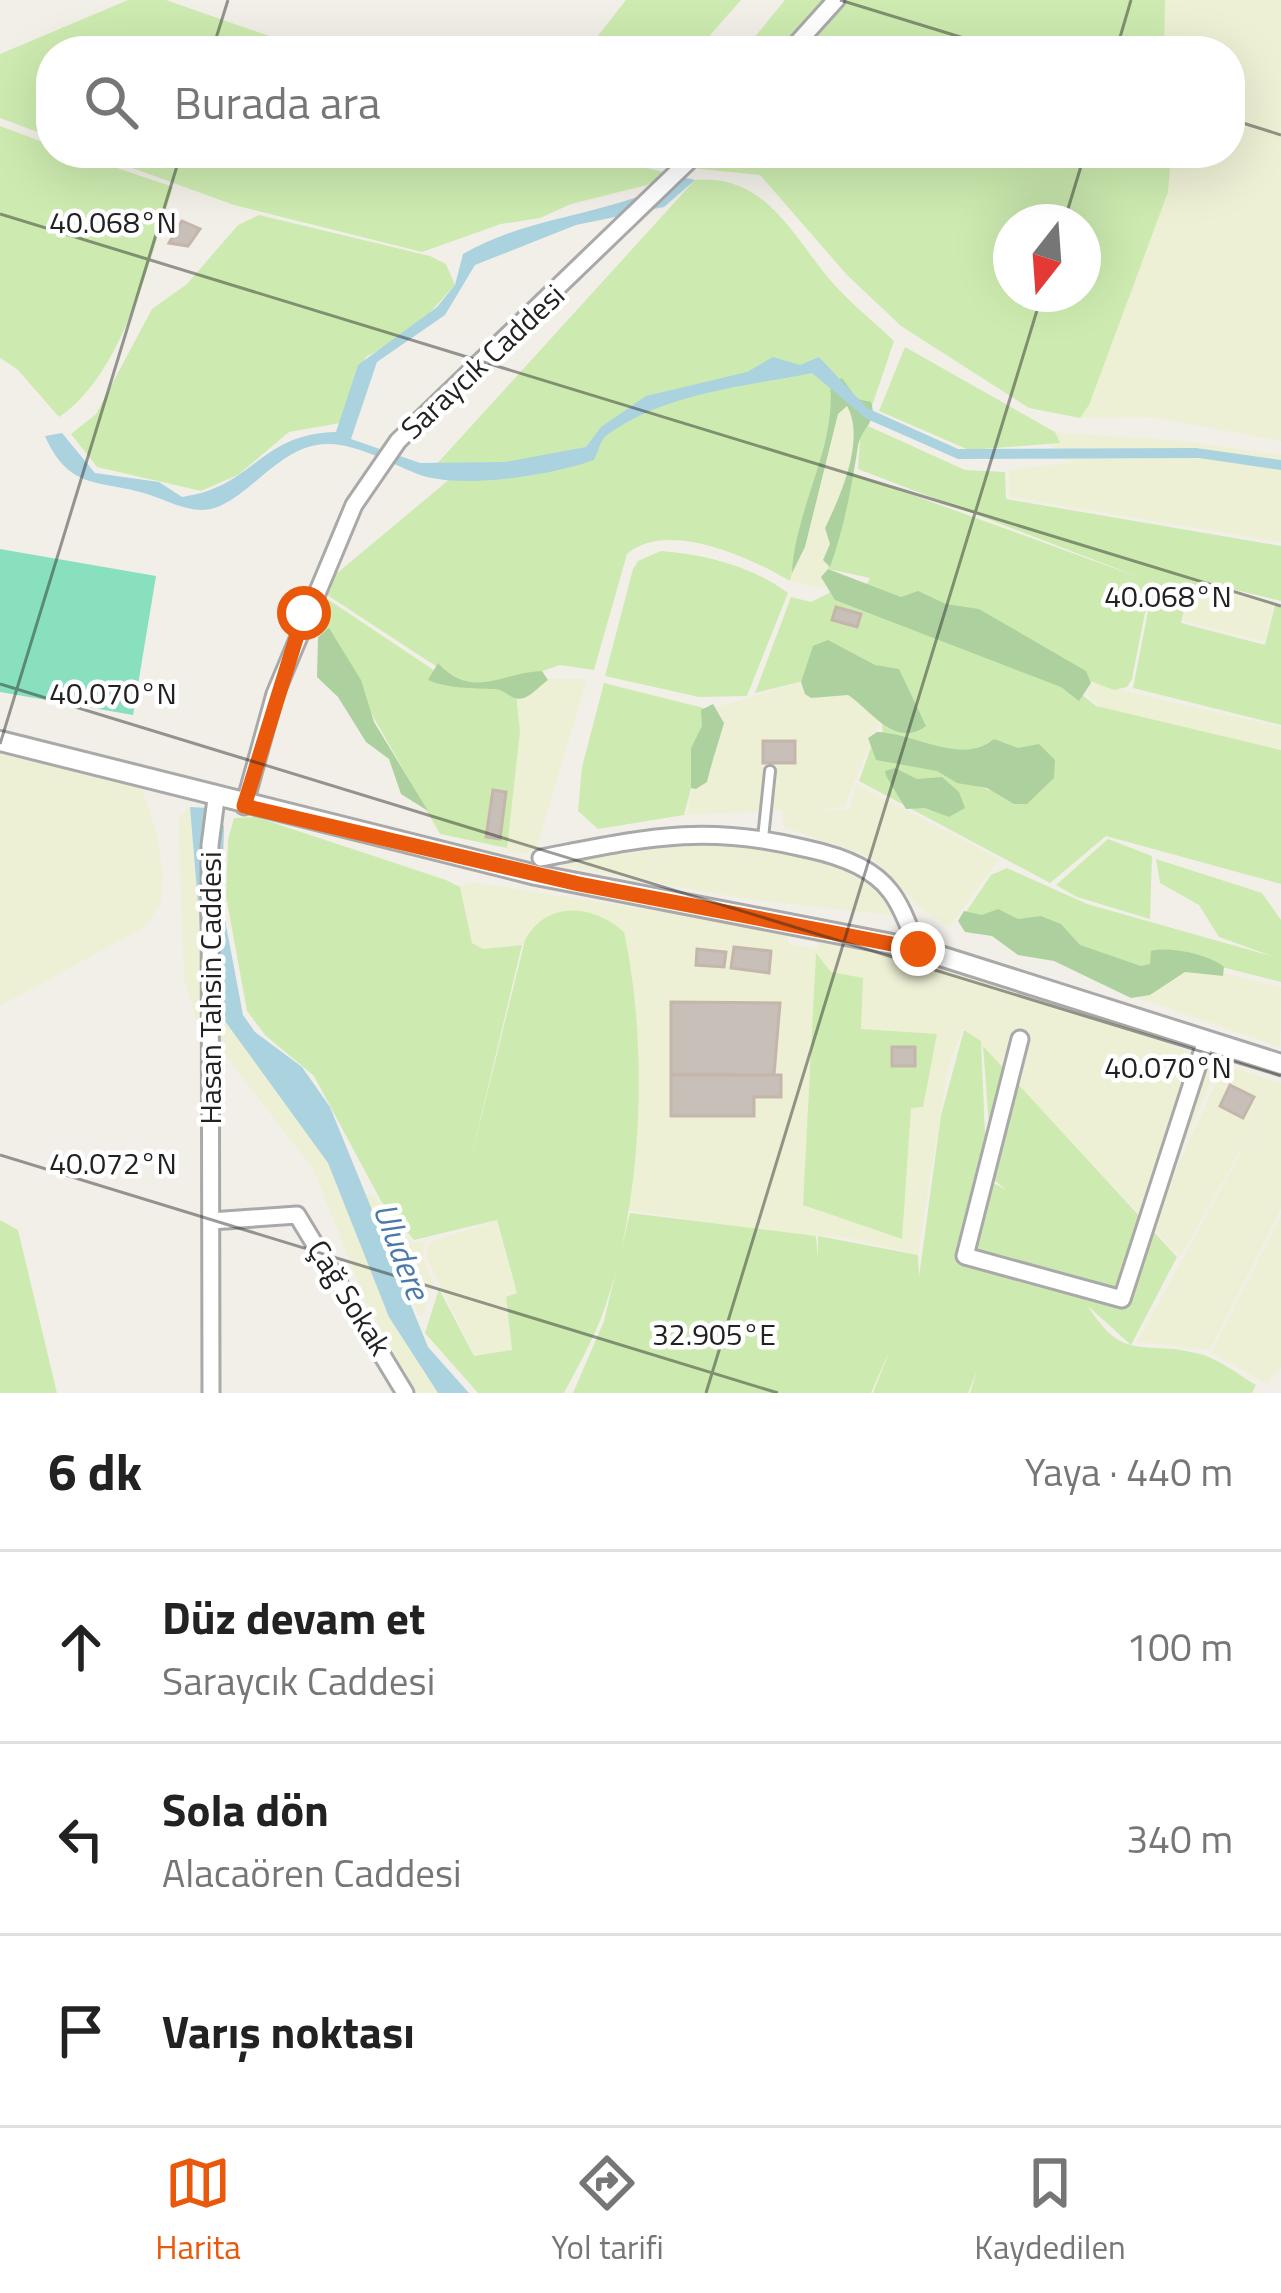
<!DOCTYPE html>
<html lang="tr">
<head>
<meta charset="utf-8">
<style>
	body { margin:0; font-family:"Titillium Web",sans-serif; background:#f2f2f2; color:#222 }
	.compass { position:absolute; left:993px; top:204px; width:108px; height:108px; border-radius:50%; background:#fff; box-shadow:0 12px 48px #0002; rotate:197deg }
	.stop { position:absolute; width:36px; height:36px; margin:-27px; border:9px solid #ea580c; border-radius:50%; background:#fff }
	.stop.end { background:#ea580c; border-color:#fff; box-shadow:0 3px 12px #0008 }
	.list { margin:0; padding:0; list-style:none }
	h2 { display:flex; justify-content:space-between; align-items:center; height:156px; margin:0; padding:0 48px; font-size:51px }
	h2 small { font-size:39px; font-weight:400; color:#767676 }
	.list li { display:grid; grid-template-columns:78px 1fr auto; gap:36px; align-items:center; box-sizing:border-box; height:192px; padding:0 48px; border-top:3px solid #e0e0e0 }
	.list b { display:block; font-size:45px; white-space:nowrap }
	.list p { margin:0; font-size:39px; white-space:nowrap; color:#767676 }
	.list em { font-size:39px; font-style:normal; color:#767676 }
	.icon { flex:none; width:66px; height:66px; fill:none; stroke:currentColor; stroke-width:2; stroke-linecap:round; stroke-linejoin:round }
	.map { position:relative; flex:none; width:1281px; height:1393px; overflow:hidden }
	.search { position:absolute; background:#fff; box-shadow:0 12px 48px #0002; left:36px; right:36px; top:36px; height:132px; display:flex; align-items:center; gap:30px; box-sizing:border-box; padding:0 42px; border-radius:48px; color:#767676; font-size:45px }
	.sheet { height:732px; background:#fff }
	nav { display:flex; justify-content:space-around; align-items:center; box-sizing:border-box; height:168px; border-top:3px solid #e0e0e0; background:#fff; font-size:33px; color:#767676 }
	nav a { display:grid; justify-items:center; gap:6px }
	nav .on { color:#ea580c }
	.map>svg:first-child { display:block }
	.farmland { fill:#eef0d5 }
	.grass { fill:#cdebb0; fill-rule:evenodd }
	.forest { fill:#add19e }
	.pitch { fill:#88e0be }
	.water { fill:#aad3df }
	.building { fill:#c7bfb8; stroke:#c4b6ab; stroke-width:3 }
	.lines { fill:none; stroke-linecap:round; stroke-linejoin:round }
	.service-casing { stroke:#a9a9a9; stroke-width:14 }
	.minor-casing { stroke:#a9a9a9; stroke-width:21 }
	.tertiary-casing { stroke:#a9a9a9; stroke-width:24 }
	.service { stroke:#fff; stroke-width:8 }
	.minor { stroke:#fff; stroke-width:15 }
	.tertiary { stroke:#fff; stroke-width:18 }
	.route { stroke:#ea580c; stroke-width:15 }
	.ticks { fill:none; stroke:#222; stroke-width:3; stroke-opacity:0.45 }
	.labels { text-anchor:middle; stroke-width:9; stroke-linejoin:round; paint-order:stroke }
	.street-label { font-size:30px; fill:#222; stroke:#fff }
	.water-label { font-size:33px; font-style:italic; fill:#4a7aab; stroke:#fff }
	.ticks-label { font-size:30px; text-anchor:middle; fill:#222; stroke:#fff; stroke-width:9; stroke-linejoin:round; paint-order:stroke }
</style>
</head>
<body>
<div class="map">
<svg width="1281" height="1393" viewBox="0 0 1281 1393">
	<rect width="100%" height="100%" fill="#f2efe9"/>
	<!-- farmland -->
	<path class="farmland" d="M 1159,0 L 1281,0 L 1281,441 L 1151,417 L 1080,418 L 1161,172 L 1161,153 L 1230,153 L 1230,51 L 1160,51 Z
		M 842,401 L 861,423 L 828,558 L 830,590 L 790,581 L 835,412 Z
		M 1045,432 L 1175,440 L 1281,455 L 1281,542 L 1009,497 L 1009,470 L 1074,462 L 1056,457 Z
		M 1211,587 L 1274,602 L 1265,642 L 1183,621 L 1188,598 Z
		M 543,679 L 587,679 L 536,850 L 522,854 L 505,850 L 520,731 L 515,684 Z
		M 801,682 L 854,688 L 881,718 L 844,807 L 816,810 L 849,810 L 856,784 L 999,859 L 949,927 L 918,906 L 870,857 L 784,827 L 782,810 L 686,815 L 713,708 Z
		M 1091,683 L 1281,727 L 1281,749 L 1102,709 L 1086,695 Z
		M 0,751 L 141,786 L 157,834 L 163,876 L 161,903 L 145,927 L 0,1006 Z
		M 190,807 L 205,937 L 223,1009 L 327,1148 L 443,1393 L 414,1393 L 366,1301 L 313,1169 L 195,1017 L 184,978 L 179,843 L 179,817 Z
		M 695,843 L 741,845 L 827,863 L 877,888 L 898,916 L 745,899 L 556,864 Z
		M 472,882 L 787,932 L 789,944 L 817,949 L 820,936 L 931,956 L 1219,1062 L 1163,1196 L 1225,1064 L 1281,1084 L 1281,1209 L 1210,1350 L 1137,1342 L 1271,1097 L 1180,1257 L 963,1028 L 948,1069 L 918,1254 L 842,1237 L 782,1234 L 628,1210 L 639,1040 L 525,944 L 483,949 L 471,943 L 460,887 Z
		M 1191,964 L 1281,988 L 1280,1047 L 1133,996 Z
		M 362,1192 L 375,1197 L 412,1243 L 425,1242 L 422,1257 L 433,1281 L 422,1318 L 391,1266 Z
		M 1281,1215 L 1281,1367 L 1267,1384 L 1211,1353 Z
		M 496,1221 L 517,1293 L 506,1298 L 512,1350 L 481,1358 L 474,1356 L 426,1256 L 429,1242 Z"/>
	<!-- grass -->
	<path class="grass" d="M 128,0 L 166,0 L 312,51 L 51,51 L 51,137 L 0,118 L 0,54 Z
		M 626,0 L 741,0 L 696,51 L 586,51 Z
		M 785,0 L 1165,0 L 1164,51 L 743,51 Z
		M 0,126 L 51,145 L 51,153 L 73,153 L 173,187 C 151,256 123,375 59,417 L 17,369 L 0,358 Z
		M 91,153 L 588,153 L 667,173 L 647,185 L 571,204 L 540,218 L 501,224 L 422,252 L 234,205 Z
		M 658,153 L 1171,153 L 1168,192 L 1089,405 L 1080,418 L 1029,408 L 901,326 L 847,275 L 760,175 L 680,167 ZM 1011,222 L 1083,222 L 1083,294 L 1011,294 Z
		M 695,180 C 765,173 792,235 831,281 C 850,303 873,321 894,341 L 870,412 L 819,371 L 838,390 L 790,581 C 751,558 667,519 627,554 L 594,670 L 560,665 L 505,684 L 515,684 L 520,731 L 507,848 L 440,834 L 302,592 L 314,590 L 444,677 L 457,680 L 318,589 L 451,478 L 434,467 Z
		M 259,215 L 430,256 L 446,264 L 455,285 L 413,331 L 366,357 L 340,423 L 289,432 L 238,475 L 201,491 L 97,467 L 71,434 L 96,414 L 152,309 L 187,284 L 238,225 Z
		M 905,347 L 1055,432 L 1060,443 L 969,450 L 879,411 Z
		M 868,426 L 965,470 L 1005,472 L 1006,499 L 1281,546 L 1281,601 L 1211,584 L 1187,594 L 1151,582 L 1132,679 L 1127,687 L 1114,690 L 861,595 L 870,578 L 828,569 L 852,473 L 1141,578 L 858,469 L 860,437 Z
		M 661,551 C 704,554 754,567 788,593 L 747,696 L 699,697 L 605,676 L 633,569 L 638,561 Z
		M 1153,586 L 1187,598 L 1181,623 L 1265,645 L 1275,605 L 1281,607 L 1281,725 L 1133,688 Z
		M 831,592 L 1080,693 L 1096,706 L 1281,750 L 1281,884 L 1106,836 L 1050,883 L 859,781 L 871,747 L 1017,800 L 883,739 L 879,681 L 808,680 L 755,693 L 791,597 L 811,602 Z
		M 604,683 L 712,710 L 684,815 L 598,829 L 578,811 L 582,767 Z
		M 256,817 L 446,880 L 460,887 L 472,943 L 483,949 L 522,945 L 468,1171 L 525,940 C 546,901 592,903 624,932 C 649,1047 643,1207 601,1318 C 591,1344 577,1368 564,1393 L 478,1393 L 425,1333 L 439,1289 L 474,1356 L 512,1350 L 506,1297 L 517,1293 L 497,1220 L 414,1240 L 381,1201 L 314,1076 L 265,1035 L 247,1011 L 226,896 L 228,840 L 234,818 Z
		M 1108,839 L 1152,856 L 1150,919 L 1077,897 L 1056,885 Z
		M 1156,859 L 1262,893 L 1281,920 L 1281,982 L 1218,966 L 1149,975 L 964,915 L 991,875 L 1007,868 L 1087,904 L 1275,957 L 1219,937 L 1199,905 L 1160,883 Z
		M 816,953 L 831,972 L 863,978 L 861,1029 L 937,1034 L 923,1107 L 911,1108 L 902,1239 L 803,1205 Z
		M 964,1030 L 981,1041 L 988,1204 L 992,1182 L 1006,1190 L 993,1179 L 983,1046 L 1177,1257 L 1131,1345 L 1088,1306 C 1123,1363 1143,1340 1196,1353 C 1217,1357 1237,1374 1256,1385 L 1252,1393 L 970,1393 L 977,1371 L 968,1393 L 873,1393 L 891,1347 L 871,1393 L 573,1393 L 604,1321 L 630,1213 L 816,1236 L 818,1259 L 818,1236 L 918,1255 L 919,1277 L 941,1115 Z
		M 0,1220 L 18,1230 L 57,1393 L 0,1393 Z"/>
	<!-- forest -->
	<path class="forest" d="M 842,378 L 857,399 L 871,402 C 878,423 861,428 858,446 C 852,485 844,529 830,567 L 823,560 L 830,544 L 825,528 C 840,497 866,439 847,406 L 838,414 L 805,547 L 792,573 C 795,509 837,446 830,384 Z
		M 828,569 L 901,597 L 918,591 L 946,604 L 979,609 L 1086,671 L 1091,683 L 1079,701 L 1061,687 L 835,600 L 821,577 Z
		M 329,628 L 361,680 L 374,722 L 428,811 L 401,794 L 389,759 L 366,742 L 338,697 L 317,677 L 318,637 Z
		M 828,640 L 875,665 L 899,669 L 926,726 C 895,749 871,710 848,695 L 811,698 L 805,694 L 801,682 L 813,646 Z
		M 438,663 C 472,701 503,672 542,671 L 548,680 C 541,685 532,695 524,698 C 510,702 508,690 495,689 C 472,688 449,689 428,680 Z
		M 713,704 L 724,723 C 718,744 712,761 707,782 L 696,789 L 691,788 L 691,748 L 702,726 L 701,710 Z
		M 877,732 C 915,733 962,766 994,739 L 1018,748 L 1039,744 L 1055,760 L 1054,778 L 1027,804 L 1014,804 L 987,788 L 957,783 L 937,771 L 876,760 L 868,738 Z
		M 895,768 L 917,779 L 942,777 L 959,792 L 965,808 L 949,817 L 925,808 L 906,809 L 886,776 L 885,771 Z
		M 998,909 L 1018,919 L 1041,916 L 1061,924 L 1080,945 L 1141,966 L 1150,964 L 1151,951 C 1168,946 1209,954 1224,967 L 1223,976 L 1185,972 L 1150,995 L 1131,998 L 1054,961 L 1018,955 L 992,936 L 965,932 L 958,921 L 964,911 L 982,915 Z"/>
	<!-- pitch -->
	<path class="pitch" d="M 0,549 L 156,576 L 133,715 L 0,692 Z"/>
	<!-- water -->
	<path class="water" d="M 682,177 L 695,180 L 664,207 L 576,225 L 475,265 L 445,315 L 377,362 L 351,439 L 420,463 L 505,462 L 586,447 L 601,427 L 646,396 L 747,372 L 773,357 L 800,365 L 819,357 L 867,408 L 958,449 L 1196,448 L 1281,460 L 1281,470 L 1199,458 L 958,459 L 867,419 L 812,373 C 743,387 667,392 607,435 C 600,440 598,453 594,460 C 553,475 456,491 415,473 C 388,462 359,445 329,444 C 284,443 257,489 220,506 C 195,517 172,502 150,495 C 103,479 70,493 45,436 L 62,433 L 95,473 L 159,482 L 182,497 C 255,487 258,434 336,432 L 358,365 L 437,307 L 455,285 L 463,254 C 531,214 614,216 682,177 Z
		M 190,807 L 210,808 L 224,826 L 222,904 L 243,1015 L 255,1032 L 302,1067 L 330,1107 L 428,1347 L 469,1393 L 438,1393 L 389,1317 L 328,1163 L 214,1006 L 204,976 Z"/>
	<!-- building -->
	<path class="building" d="M 182,221 L 200,229 L 188,246 L 169,243 Z
		M 836,607 L 861,614 L 857,627 L 832,620 Z
		M 763,741 L 795,741 L 795,763 L 763,763 Z
		M 493,790 L 506,792 L 500,839 L 486,837 Z
		M 734,947 L 771,951 L 769,973 L 731,968 Z
		M 697,949 L 726,952 L 724,967 L 696,965 Z
		M 671,1002 L 780,1003 L 774,1075 L 671,1074 Z
		M 892,1047 L 915,1047 L 915,1066 L 892,1066 Z
		M 671,1075 L 781,1075 L 781,1097 L 754,1097 L 754,1116 L 671,1116 Z
		M 1230,1085 L 1254,1097 L 1243,1118 L 1220,1106 Z"/>
	<g class="lines">
		<!-- service casing -->
		<g class="service-casing">
			<path id="service" d="M 763,838 L 770,771"/>
		</g>
		<!-- minor casing -->
		<g class="minor-casing">
			<path id="minor" d="M 790,51 L 836,0
				M 244,806 L 275,694 L 354,505 L 398,441 L 697,153
				M 541,858 C 645,838 703,823 808,849 C 836,855 872,867 890,891 C 903,907 910,931 918,949
				M 1020,1039 L 965,1256 L 1122,1299 L 1206,1040
				M 211,1221 L 297,1215 L 405,1393
				M 211,1393 L 210,845 L 216,799"/>
		</g>
		<!-- tertiary casing -->
		<g class="tertiary-casing">
			<path id="tertiary" d="M 0,741 L 536,875 L 918,949 L 1281,1064"/>
		</g>
		<!-- service -->
		<use href="#service" class="service"/>
		<!-- minor -->
		<use href="#minor" class="minor"/>
		<!-- tertiary -->
		<use href="#tertiary" class="tertiary"/>
	</g>
	<g class="lines">
		<!-- route -->
		<path class="route" d="M 304,613 L 244,806 L 579,884 L 918,949"/>
	</g>
	<!-- ticks -->
	<path class="ticks" d="M 840,0 L 1006,51M 212,51 L 228,0M 1116,51 L 1131,0M 1230,119 L 1281,135M 0,214 L 1281,606M 1064,222 L 1085,153M 0,684 L 1281,1076M 0,744 L 181,153M 0,1155 L 778,1393M 706,1393 L 1042,294"/>
	<g class="labels">
		<!-- street labels -->
		<g class="street-label">
			<text transform="translate(483 362) rotate(-43)" y="10">Saraycık Caddesi</text>
			<text transform="translate(211 988) rotate(-90)" y="10">Hasan Tahsin Caddesi</text>
			<text transform="translate(349 1298) rotate(58)" y="10">Çağ Sokak</text>
		</g>
		<!-- water labels -->
		<g class="water-label">
			<text transform="translate(402 1251) rotate(69)" y="12">Uludere</text>
		</g>
	</g>
	<g class="ticks-label">
		<text x="113" y="233">40.068°N</text>
		<text x="1168" y="607">40.068°N</text>
		<text x="113" y="704">40.070°N</text>
		<text x="1168" y="1078">40.070°N</text>
		<text x="113" y="1174">40.072°N</text>
		<text x="714" y="1345">32.905°E</text>
	</g>
</svg>
<svg class="compass" viewBox="-18 -18 36 36"><path d="M0-13l5 13h-10z" fill="#e53935"/><path d="M0 13l5-13h-10z" fill="#767676"/></svg>
<div class="stop" style="left:304px;top:613px"></div>
<div class="stop end" style="left:918px;top:949px"></div>
<div class="search"><svg class="icon" aria-label="search" viewBox="0 0 24 24"><circle cx="10" cy="10" r="6"/><path d="M15 15l6 6"/></svg>Burada ara</div>
</div>
<section class="sheet">
<h2>6 dk<small>Yaya · 440 m</small></h2>
<ul class="list">
<li><svg class="icon" aria-label="ahead" viewBox="0 0 24 24"><path d="M12 20V5M6 11l6-6 6 6"/></svg><div><b>Düz devam et</b><p>Saraycık Caddesi</p></div><em>100 m</em></li>
<li><svg class="icon" aria-label="left" viewBox="0 0 24 24"><path d="M17 20v-9H6M10 6l-5 5 5 5"/></svg><div><b>Sola dön</b><p>Alacaören Caddesi</p></div><em>340 m</em></li>
<li><svg class="icon" aria-label="arrive" viewBox="0 0 24 24"><path d="M6 21V4h12l-3 4 3 4H6"/></svg><div><b>Varış noktası</b></div></li>
</ul>
</section>
<nav>
<a class="on"><svg class="icon" aria-label="map" viewBox="0 0 24 24"><path d="M3 6l6-2 6 2 6-2v14l-6 2-6-2-6 2zM9 4v14M15 6v14"/></svg>Harita</a>
<a><svg class="icon" aria-label="directions" viewBox="0 0 24 24"><path d="M12 3l9 9-9 9-9-9zM9 14v-3h6M13 9l2 2-2 2"/></svg>Yol tarifi</a>
<a><svg class="icon" aria-label="saved" viewBox="0 0 24 24"><path d="M7 4h10v16l-5-4-5 4z"/></svg>Kaydedilen</a>
</nav>
</body>
</html>
